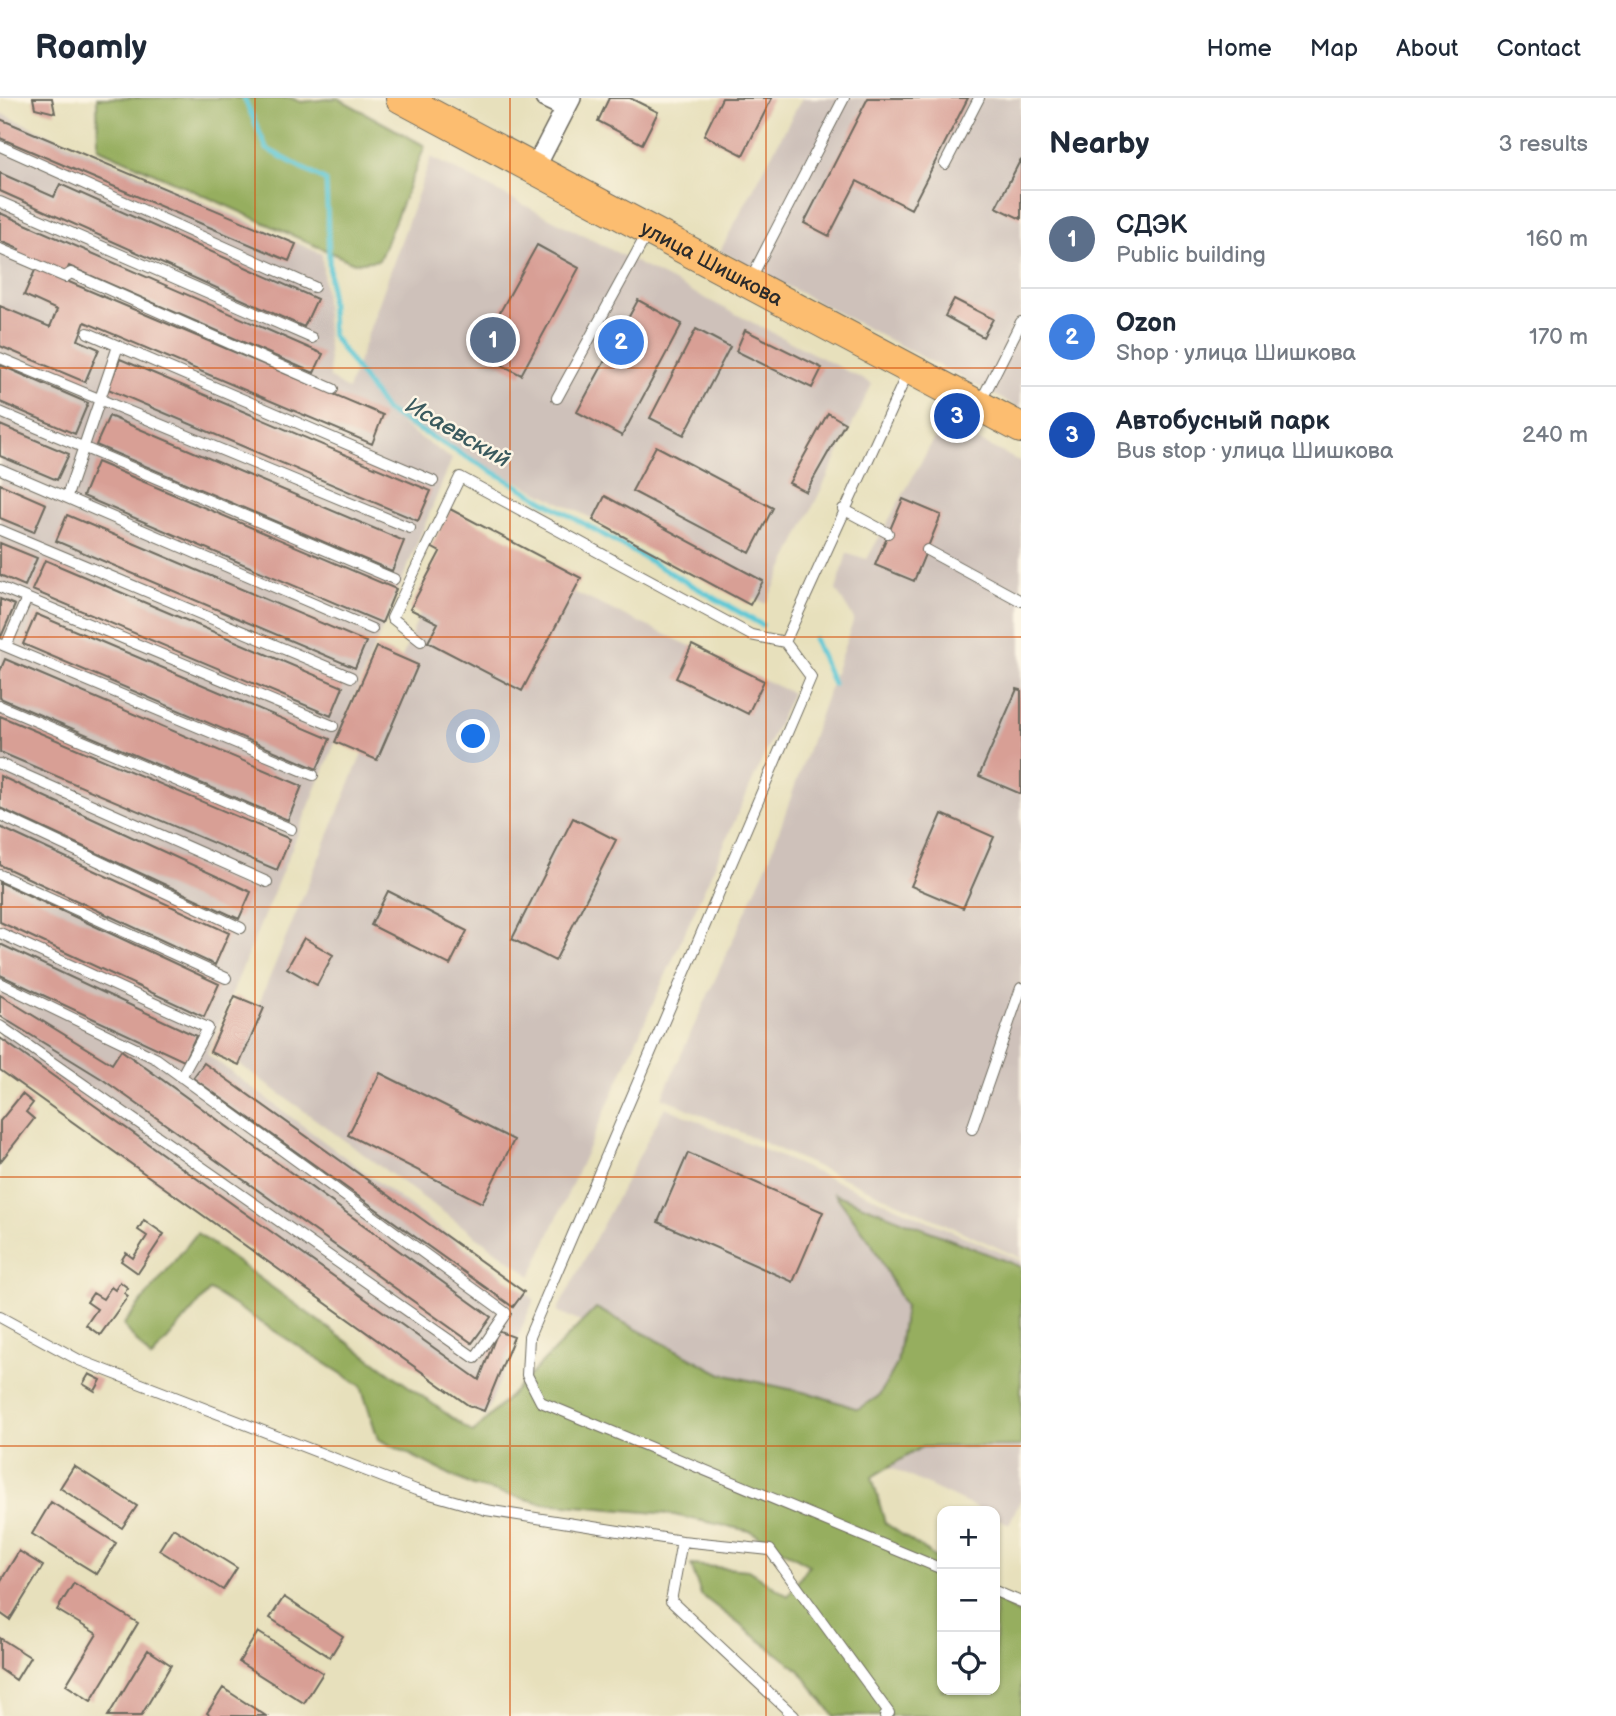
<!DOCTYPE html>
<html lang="en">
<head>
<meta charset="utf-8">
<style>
	body { margin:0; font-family:"Balsamiq Sans",sans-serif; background:#f6f6f7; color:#1f2937 }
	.controls { position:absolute; right:21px; bottom:21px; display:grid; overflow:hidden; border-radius:14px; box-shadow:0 2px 5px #0004 }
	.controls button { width:63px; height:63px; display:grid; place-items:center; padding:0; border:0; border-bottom:2px solid #e0e1e3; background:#fff; color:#1f2937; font:35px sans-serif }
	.you { position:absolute; left:474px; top:639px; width:24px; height:24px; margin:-18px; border:5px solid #fff; border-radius:50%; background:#1a73e8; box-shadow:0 0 0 10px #1a73e833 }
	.badge { display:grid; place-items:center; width:46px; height:46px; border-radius:50%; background:#2563eb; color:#fff; font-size:23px; font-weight:700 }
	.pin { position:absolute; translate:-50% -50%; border:4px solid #fff; box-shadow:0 2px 7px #0006 }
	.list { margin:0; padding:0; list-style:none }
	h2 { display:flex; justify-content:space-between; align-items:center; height:91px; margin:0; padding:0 28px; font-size:30px }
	h2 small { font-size:23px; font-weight:400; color:#747a83 }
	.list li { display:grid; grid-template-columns:46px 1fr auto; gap:21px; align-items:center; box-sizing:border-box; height:98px; padding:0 28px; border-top:2px solid #e0e1e3 }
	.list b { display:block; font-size:26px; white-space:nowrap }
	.list p { margin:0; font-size:23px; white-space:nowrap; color:#747a83 }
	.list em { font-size:23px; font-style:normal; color:#747a83 }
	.icon { flex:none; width:38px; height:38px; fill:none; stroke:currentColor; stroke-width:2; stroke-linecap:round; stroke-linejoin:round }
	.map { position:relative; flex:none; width:1021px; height:1618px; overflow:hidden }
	header { display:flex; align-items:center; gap:42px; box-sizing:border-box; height:98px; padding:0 35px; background:#fff; border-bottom:2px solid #e0e1e3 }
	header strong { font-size:33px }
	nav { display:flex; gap:38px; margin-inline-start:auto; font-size:24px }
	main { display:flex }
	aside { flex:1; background:#fff }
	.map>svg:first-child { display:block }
	.industrial { fill:#cec1ba }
	.forest { fill:#96ae5f; stroke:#606c45; stroke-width:2 }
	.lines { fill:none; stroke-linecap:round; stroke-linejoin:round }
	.stream { stroke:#5dc8d6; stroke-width:5 }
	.building { fill:#d89f95 }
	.lane-casing { stroke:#6d6a5e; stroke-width:12 }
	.street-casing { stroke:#6d6a5e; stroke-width:22 }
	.primary-casing { stroke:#6d6a5e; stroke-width:32 }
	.lane { stroke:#fff; stroke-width:10 }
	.street { stroke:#fff; stroke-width:19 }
	.primary { stroke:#fcbd6f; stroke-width:30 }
	.grid { fill:none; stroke:#d5540f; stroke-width:2; stroke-opacity:0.55 }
	.labels { text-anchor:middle; stroke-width:5; stroke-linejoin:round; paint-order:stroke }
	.street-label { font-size:21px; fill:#2b2b2b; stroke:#fcf5e5 }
	.water-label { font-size:23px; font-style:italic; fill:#3a5a5e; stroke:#fcf5e5 }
</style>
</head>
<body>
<header>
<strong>Roamly</strong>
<nav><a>Home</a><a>Map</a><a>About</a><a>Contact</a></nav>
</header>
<main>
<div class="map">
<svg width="1021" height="1618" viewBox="0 0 1021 1618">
	<rect width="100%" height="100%" fill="#fcf5e5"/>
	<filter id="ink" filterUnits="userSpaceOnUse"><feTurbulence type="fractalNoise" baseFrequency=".0143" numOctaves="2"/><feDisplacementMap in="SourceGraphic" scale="14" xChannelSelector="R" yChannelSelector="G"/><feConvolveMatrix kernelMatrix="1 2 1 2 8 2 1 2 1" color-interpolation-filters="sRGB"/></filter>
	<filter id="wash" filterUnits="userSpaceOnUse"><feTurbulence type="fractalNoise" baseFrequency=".00686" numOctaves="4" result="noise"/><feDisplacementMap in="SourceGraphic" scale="28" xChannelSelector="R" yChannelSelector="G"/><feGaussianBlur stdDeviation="1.57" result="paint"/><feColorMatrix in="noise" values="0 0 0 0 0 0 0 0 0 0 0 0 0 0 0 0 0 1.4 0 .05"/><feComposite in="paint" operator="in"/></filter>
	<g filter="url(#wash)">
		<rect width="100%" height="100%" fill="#e7e0bc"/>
		<!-- industrial -->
		<path class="industrial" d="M 802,0 L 1021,0 L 1021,311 L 720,153 Z
			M 0,15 L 322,156 L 330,280 L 348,292 L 431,59 L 872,286 L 766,506 L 398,325 L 452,361 L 207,956 L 534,1201 L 485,1319 L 0,972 Z
			M 943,325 L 1021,364 L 1021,1160 L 662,999 L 768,764 L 854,521 L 836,492 L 847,455 L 867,461 Z
			M 452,438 L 792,595 L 531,1178 L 235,963 Z
			M 665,1009 L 1021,1163 L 1021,1401 L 1009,1426 L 995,1419 L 995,1413 L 983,1413 L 557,1213 Z"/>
		<!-- forest -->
		<path class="forest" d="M 97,0 L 291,0 L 301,4 L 338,0 L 425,48 L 379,162 L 354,165 L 98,50 Z
			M 835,1096 L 1021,1169 L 1021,1348 L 922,1349 L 872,1379 L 885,1425 L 942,1464 L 942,1592 L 995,1592 L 995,1500 L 1021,1518 L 1021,1618 L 834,1618 L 799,1572 L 701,1497 L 691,1467 L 748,1472 L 788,1498 L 809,1467 L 750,1433 L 669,1416 L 542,1405 L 473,1388 L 378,1341 L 361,1288 L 210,1192 L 151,1261 L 123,1227 L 197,1135 L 473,1335 L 596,1210 L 722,1276 L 816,1297 L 858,1311 L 879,1298 L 897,1266 L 905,1209 L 872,1146 Z"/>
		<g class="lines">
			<!-- stream -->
			<path class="stream" d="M 244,0 L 267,51 L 326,83 L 332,237 L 386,313 L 762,527
				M 814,541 L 833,586"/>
		</g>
		<g id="blocks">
			<!-- building -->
			<path class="building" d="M 33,0 L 52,0 L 55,15 L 35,10 Z
				M 609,0 L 630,0 L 658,14 L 642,46 L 598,23 Z
				M 722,0 L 772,0 L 743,57 L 704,37 Z
				M 868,0 L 968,0 L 911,111 L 857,83 L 829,138 L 804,125 Z
				M 0,21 L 296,146 L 289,163 L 0,40 Z
				M 1021,61 L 1021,121 L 996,109 Z
				M 0,75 L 54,99 L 60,86 L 317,201 L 304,229 L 0,93 Z
				M 0,115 L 323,256 L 314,275 L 69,168 L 65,177 L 17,156 L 19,151 L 0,143 Z
				M 537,147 L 579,170 L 521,277 L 478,254 Z
				M 36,170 L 383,317 L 372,346 L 85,224 L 78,242 L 99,251 L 85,284 L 0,248 L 0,208 L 50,229 L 57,212 L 24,197 Z
				M 954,201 L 993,221 L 983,239 L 945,218 Z
				M 638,202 L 682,226 L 622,338 L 577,314 Z
				M 696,231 L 730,249 L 684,337 L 650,320 Z
				M 745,232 L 822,270 L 812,290 L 736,253 Z
				M 120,261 L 431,393 L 418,423 L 108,291 Z
				M 0,267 L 88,305 L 75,336 L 0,304 Z
				M 828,315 L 845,325 L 806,394 L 789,385 Z
				M 109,318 L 404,443 L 392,473 L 96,347 Z
				M 0,327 L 69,356 L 57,382 L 0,358 Z
				M 656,348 L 773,410 L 750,455 L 632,393 Z
				M 97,364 L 396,491 L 382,525 L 83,398 Z
				M 0,386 L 46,406 L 34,434 L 0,420 Z
				M 605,398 L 763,483 L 750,507 L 593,422 Z
				M 903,401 L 941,417 L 914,483 L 875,467 Z
				M 450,411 L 581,480 L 522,593 L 428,544 L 438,525 L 410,511 L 440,454 L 431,449 Z
				M 67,417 L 366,544 L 355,570 L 56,443 Z
				M 0,445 L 37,460 L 25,488 L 0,477 Z
				M 45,462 L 343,589 L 331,618 L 32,492 Z
				M 0,501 L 15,507 L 0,541 Z
				M 36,516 L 330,641 L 317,671 L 23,546 Z
				M 692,547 L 764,583 L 748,616 L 676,580 Z
				M 377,549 L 418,567 L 377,662 L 335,644 Z
				M 5,561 L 302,688 L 288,722 L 0,600 L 0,573 Z
				M 1017,591 L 1021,592 L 1021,696 L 979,678 Z
				M 0,618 L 290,741 L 277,772 L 0,654 Z
				M 0,678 L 251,794 L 239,821 L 0,710 Z
				M 942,716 L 994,739 L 963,810 L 911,788 Z
				M 573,720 L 616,742 L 555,863 L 512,841 Z
				M 0,729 L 229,835 L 215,867 L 0,767 Z
				M 0,784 L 219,886 L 204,919 L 0,824 Z
				M 388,793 L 467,833 L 450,867 L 371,827 Z
				M 304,840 L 333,857 L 317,887 L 287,870 Z
				M 0,846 L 196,938 L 184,963 L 0,877 Z
				M 0,897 L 112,966 L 121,952 L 491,1219 L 472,1245 L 102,981 L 0,918 Z
				M 235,898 L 264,910 L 239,967 L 210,954 Z
				M 0,940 L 479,1282 L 498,1233 L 514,1239 L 484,1313 L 468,1307 L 0,972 Z
				M 204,965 L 524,1194 L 513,1209 L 193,980 Z
				M 380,975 L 514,1042 L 482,1105 L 348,1037 Z
				M 22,996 L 33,1005 L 26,1014 L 34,1021 L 0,1064 L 0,1023 Z
				M 688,1055 L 823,1114 L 793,1184 L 658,1124 Z
				M 144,1122 L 164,1136 L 138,1175 L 121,1163 L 126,1155 L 133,1160 L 147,1138 L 138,1132 Z
				M 120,1184 L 128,1190 L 124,1195 L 128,1198 L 100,1237 L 86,1227 L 97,1211 L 87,1204 L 93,1195 L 103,1201 L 111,1189 L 115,1192 Z
				M 89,1276 L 101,1282 L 95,1293 L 83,1286 Z
				M 74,1368 L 137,1408 L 122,1430 L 60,1390 Z
				M 51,1404 L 116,1445 L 97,1476 L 32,1436 Z
				M 173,1430 L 237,1470 L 223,1492 L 159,1452 Z
				M 19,1453 L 43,1468 L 10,1522 L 0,1515 L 0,1484 Z
				M 74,1485 L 138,1525 L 91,1603 L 66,1587 L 97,1536 L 57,1512 Z
				M 284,1499 L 343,1538 L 330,1559 L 270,1520 Z
				M 258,1534 L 323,1575 L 304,1605 L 239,1564 Z
				M 0,1540 L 30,1559 L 16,1582 L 0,1571 Z
				M 148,1552 L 171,1567 L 141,1618 L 108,1618 Z
				M 223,1590 L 266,1618 L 211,1618 L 207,1615 Z"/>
		</g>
	</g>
	<g filter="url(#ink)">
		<use href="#blocks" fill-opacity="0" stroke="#6d6a5e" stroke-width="2"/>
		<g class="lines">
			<!-- lane casing -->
			<g class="lane-casing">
				<path id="lane" d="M 0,48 L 314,189
					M 945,66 L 979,0
					M 0,104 L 312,240
					M 0,151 L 65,179 L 71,175 L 333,291
					M 750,182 L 844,0
					M 88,235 L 433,383
					M 0,260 L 410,430
					M 557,300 L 648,134
					M 981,303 L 1021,224
					M 0,314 L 394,481
					M 0,371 L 372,531
					M 67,398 L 118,248
					M 843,411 L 888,435
					M 0,432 L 351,579
					M 927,452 L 1021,503
					M 0,489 L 333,628
					M 421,543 L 392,520 L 460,379 L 751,537 L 785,544 L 811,579 L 529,1239 L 527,1277 L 541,1304 L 942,1471
					M 785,544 L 908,274
					M 0,546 L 313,677
					M 6,548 L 27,500
					M 0,608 L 291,731
					M 0,666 L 267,784
					M 0,717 L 241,830
					M 0,777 L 226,880
					M 0,835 L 208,930 L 181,979
					M 0,885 L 157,961 L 506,1215 L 475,1260 L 0,928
					M 972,1031 L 1021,890
					M 0,1219 L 79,1262 L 416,1392 L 486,1412 L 682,1443 L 770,1452 L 889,1615 L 885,1618
					M 682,1443 L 671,1503 L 794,1618
					M 995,1493 L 1021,1504"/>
			</g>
			<!-- street casing -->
			<g class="street-casing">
				<path id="street" d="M 545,0 L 566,10
					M 534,72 L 571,0"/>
			</g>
			<!-- primary casing -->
			<g class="primary-casing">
				<g id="primary">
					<path id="s1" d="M 401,0 L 1021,330"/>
				</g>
			</g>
			<!-- lane -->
			<use href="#lane" class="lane"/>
			<!-- street -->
			<use href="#street" class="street"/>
			<!-- primary -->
			<use href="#primary" class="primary"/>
		</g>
	</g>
	<!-- grid -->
	<path class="grid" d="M 255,0 L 255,1618M 510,0 L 510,1618M 766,0 L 766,1618M 0,270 L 1021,270M 0,539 L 1021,539M 0,809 L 1021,809M 0,1079 L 1021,1079M 0,1348 L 1021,1348"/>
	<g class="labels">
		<!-- street labels -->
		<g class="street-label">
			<text dy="7" stroke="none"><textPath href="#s1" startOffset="352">улица Шишкова</textPath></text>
		</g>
		<!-- water labels -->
		<g class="water-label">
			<text transform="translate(458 334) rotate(30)" y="8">Исаевский</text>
		</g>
	</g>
</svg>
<div class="controls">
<button>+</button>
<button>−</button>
<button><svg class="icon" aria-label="locate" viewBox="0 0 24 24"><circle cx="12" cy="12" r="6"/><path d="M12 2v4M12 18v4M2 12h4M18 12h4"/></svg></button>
</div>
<div class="you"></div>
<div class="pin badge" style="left:493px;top:242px;background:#5c6f8a">1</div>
<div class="pin badge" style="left:621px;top:244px;background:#3f7fe0">2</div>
<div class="pin badge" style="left:957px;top:318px;background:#1a4fb4">3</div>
</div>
<aside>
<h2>Nearby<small>3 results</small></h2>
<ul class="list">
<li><span class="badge" style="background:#5c6f8a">1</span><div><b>СДЭК</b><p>Public building</p></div><em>160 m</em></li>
<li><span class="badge" style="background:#3f7fe0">2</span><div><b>Ozon</b><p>Shop · улица Шишкова</p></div><em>170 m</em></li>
<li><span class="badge" style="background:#1a4fb4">3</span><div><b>Автобусный парк</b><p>Bus stop · улица Шишкова</p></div><em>240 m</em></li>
</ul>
</aside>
</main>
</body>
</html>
